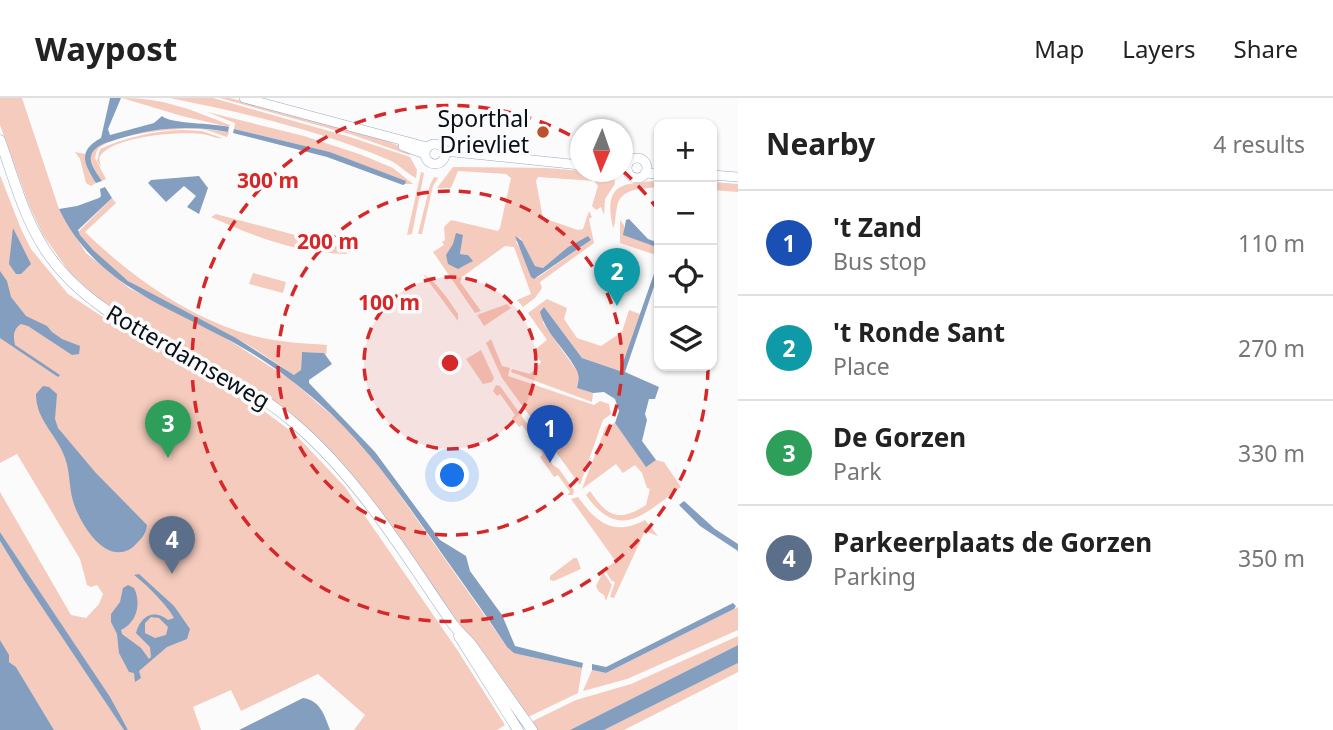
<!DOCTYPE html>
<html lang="en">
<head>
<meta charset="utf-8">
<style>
	body { margin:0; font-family:"Noto Sans",sans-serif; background:#f6f6f6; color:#222 }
	.controls { position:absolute; right:21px; top:21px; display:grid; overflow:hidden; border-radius:14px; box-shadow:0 2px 5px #0004 }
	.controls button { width:63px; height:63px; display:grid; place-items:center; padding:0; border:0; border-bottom:2px solid #e0e0e0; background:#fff; color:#222; font:35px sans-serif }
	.compass { position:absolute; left:570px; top:21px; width:63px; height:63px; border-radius:50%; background:#fff; box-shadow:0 2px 5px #0004; rotate:182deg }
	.you { position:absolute; left:453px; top:378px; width:24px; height:24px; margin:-18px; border:5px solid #fff; border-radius:50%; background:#1a73e8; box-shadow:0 0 0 10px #1a73e833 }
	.badge { display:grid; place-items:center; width:46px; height:46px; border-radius:50%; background:#111827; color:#fff; font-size:23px; font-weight:700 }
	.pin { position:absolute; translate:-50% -58px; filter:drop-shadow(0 2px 4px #0008) }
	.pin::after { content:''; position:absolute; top:37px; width:24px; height:21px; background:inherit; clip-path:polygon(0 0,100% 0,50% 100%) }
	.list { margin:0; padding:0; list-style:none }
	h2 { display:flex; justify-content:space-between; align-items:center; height:91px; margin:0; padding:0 28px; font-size:30px }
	h2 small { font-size:23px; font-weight:400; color:#767676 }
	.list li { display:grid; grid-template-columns:46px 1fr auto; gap:21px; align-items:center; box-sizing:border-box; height:105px; padding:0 28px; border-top:2px solid #e0e0e0 }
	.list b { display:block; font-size:26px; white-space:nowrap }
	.list p { margin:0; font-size:23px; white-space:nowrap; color:#767676 }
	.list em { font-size:23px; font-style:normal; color:#767676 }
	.icon { flex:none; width:38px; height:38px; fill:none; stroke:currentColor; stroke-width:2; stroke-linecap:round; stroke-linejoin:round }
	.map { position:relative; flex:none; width:738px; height:632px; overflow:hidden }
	header { display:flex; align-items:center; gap:42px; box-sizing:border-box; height:98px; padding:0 35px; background:#fff; border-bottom:2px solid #e0e0e0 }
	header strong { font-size:33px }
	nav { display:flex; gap:38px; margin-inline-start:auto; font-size:24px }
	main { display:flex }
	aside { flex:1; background:#fff }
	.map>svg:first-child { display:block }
	.green { fill:#f4cbbd; fill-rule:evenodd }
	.water { fill:#839ebe; fill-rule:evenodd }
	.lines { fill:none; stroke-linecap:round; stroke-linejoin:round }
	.tertiary-casing { stroke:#94abc6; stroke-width:10 }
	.secondary-casing { stroke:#94abc6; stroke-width:11 }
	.tertiary { stroke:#fff; stroke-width:9 }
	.secondary { stroke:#fff; stroke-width:10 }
	.ring { fill:none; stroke:#d62828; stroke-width:3.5; stroke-dasharray:12 9 }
	.poi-dot { fill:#ba532c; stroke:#fbfbfb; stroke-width:2.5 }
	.labels { text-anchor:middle; stroke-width:7; stroke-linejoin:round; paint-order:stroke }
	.poi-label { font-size:23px; fill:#070f18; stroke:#fbfbfb; text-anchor:end }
	.street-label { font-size:23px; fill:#070f18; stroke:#fbfbfb }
	.centre { fill:#d62828; stroke:#fbfbfb; stroke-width:3.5 }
	.ring-label { font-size:21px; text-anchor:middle; font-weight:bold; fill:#d62828; stroke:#fbfbfb; stroke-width:7; stroke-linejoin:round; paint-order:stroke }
</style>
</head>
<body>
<header>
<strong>Waypost</strong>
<nav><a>Map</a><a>Layers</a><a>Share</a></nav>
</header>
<main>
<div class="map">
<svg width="738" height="632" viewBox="0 0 738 632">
	<rect width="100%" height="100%" fill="#fbfbfb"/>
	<!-- green -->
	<path class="green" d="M 0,0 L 22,0 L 59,111 L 86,155 L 129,190 L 224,239 L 291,282 L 349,332 L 387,379 L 507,549 L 522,557 L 582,570 L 578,595 L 526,620 L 367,395 L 323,345 L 293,317 L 255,290 L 122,217 L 100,202 L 70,175 L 43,137 L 29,107 L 0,27 Z
		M 122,0 C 165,0 191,12 230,27 L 229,29 L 182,18 Z
		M 170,0 L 213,0 L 350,39 L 410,59 L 417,72 L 416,80 C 406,75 399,66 389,62 C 319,32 244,15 170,0 Z
		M 220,0 L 230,0 L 379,40 L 412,53 L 409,57 L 353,37 Z
		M 207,14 L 304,38 L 362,57 L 393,70 L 413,86 L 405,86 L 405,83 L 330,54 L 234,31 L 235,25 Z
		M 186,29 L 229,34 L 227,39 C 218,36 209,32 200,31 C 180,29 113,36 99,50 C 96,53 96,56 95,60 L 106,81 L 102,83 C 98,76 89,65 91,57 C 97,37 167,30 186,29 Z
		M 183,32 L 202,33 L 222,40 C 216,41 210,37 202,36 C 180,33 109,38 99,60 L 101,69 L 97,63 L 100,51 C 127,39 154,33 183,32 Z
		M 75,54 L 85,56 L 88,72 L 96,85 L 91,88 L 86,85 L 80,61 Z
		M 453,69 L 547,70 L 607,75 L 614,78 L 615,86 L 605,101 L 604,117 L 601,109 L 596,112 L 592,108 L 598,88 L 594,83 L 538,79 L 536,83 L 543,120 L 578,132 L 583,131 L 589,113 L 592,119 L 589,121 L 594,145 L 540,184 L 542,190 L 535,200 L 523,209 L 517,202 L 531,196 L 514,149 L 505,148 L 462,179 L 460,184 L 481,213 L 475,215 L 433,154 L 444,147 L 442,144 L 445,142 L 444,129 L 451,122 L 498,133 L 500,130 L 511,80 L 506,76 L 458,73 L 451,90 L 437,90 ZM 463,137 L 460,156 L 468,157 L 471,164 L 462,169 L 446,157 ZM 588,138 L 591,142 L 537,180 L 516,144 L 520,140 L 535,168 L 543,170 L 568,149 Z
		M 421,74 L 424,75 L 412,136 L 407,137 Z
		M 0,77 L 21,131 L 31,151 L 68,196 L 118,229 L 240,295 L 296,337 L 345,389 L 456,550 L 505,627 L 497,632 L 354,632 L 365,617 L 318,576 L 241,613 L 231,592 L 193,609 L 201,632 L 128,632 L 89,568 L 0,434 L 0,394 L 71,517 L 86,520 L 99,506 L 103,496 L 97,487 L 91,489 L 87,487 L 80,461 L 17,356 L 0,365 Z
		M 434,79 L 438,80 L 433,88 L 422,136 L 418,136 L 430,87 Z
		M 659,83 L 659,89 C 644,91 620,89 617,109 C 615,116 616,125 613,130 C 603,85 622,85 659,83 Z
		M 712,84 L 738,86 L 738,94 L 712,92 Z
		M 112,100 L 116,105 L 85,134 C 132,179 185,217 247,236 C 273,244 300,245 327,247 L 326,257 L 324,255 L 302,254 L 301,273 L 294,277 C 274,264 255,250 234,239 C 180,210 114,188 78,134 Z
		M 216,116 L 340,149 L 345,152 L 347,156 C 298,155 255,139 211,119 Z
		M 620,122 L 624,127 L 624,137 L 659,150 L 659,158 L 620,145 Z
		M 253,175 L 286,184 L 283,195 L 249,186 Z
		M 423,176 C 437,184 448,201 458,216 L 458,223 Z
		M 547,201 L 567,210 L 564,221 L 577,240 L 601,248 L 622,234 L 629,212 L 640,216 L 620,273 L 582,260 L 544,209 L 543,225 L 577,273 L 579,277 L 577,290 L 593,295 L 592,304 L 511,274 L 512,271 L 530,276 L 541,264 L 533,253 L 547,242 L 528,215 Z
		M 507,206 L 511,210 L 484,228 L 477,217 Z
		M 491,241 L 502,268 L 510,270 L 508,278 L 594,307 L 600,303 L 609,306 L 611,316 L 603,322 L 580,387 L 502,280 L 486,245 Z
		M 481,252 L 494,280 L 492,284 L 483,286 L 466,261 Z
		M 496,287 L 500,288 L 541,345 L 553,367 L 559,371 L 574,392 L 573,397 L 567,397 L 570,394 L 558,377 L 554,379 L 540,359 L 543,356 L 522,327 L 519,329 L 512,320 L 515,317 L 500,296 L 497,298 L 493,293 Z
		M 615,325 L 646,368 L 656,362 L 664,364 L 681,389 C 645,415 620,445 586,397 L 590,393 C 607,418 618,425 646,407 L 650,391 L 647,390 L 642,375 L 635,367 L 623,375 L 616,366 L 582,391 L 606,328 Z
		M 578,399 C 596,424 613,439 645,422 L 658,438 L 645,433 L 614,500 L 610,499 L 615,484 L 612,483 L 604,471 L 615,464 L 614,461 L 571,401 Z
		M 0,443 L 124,632 L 54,632 L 16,569 L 9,564 L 8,557 L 0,542 Z
		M 574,460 L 577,460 L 581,471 L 554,483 L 550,482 L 550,478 Z
		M 603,474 L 612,487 L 606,503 L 604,497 L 599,494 L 596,488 Z
		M 738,509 L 738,532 L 627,581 L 583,593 L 592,572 L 606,575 Z
		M 738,538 L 738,547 L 570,632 L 536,632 L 531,624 L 576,602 L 631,586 Z
		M 738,565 L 738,574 L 624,632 L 604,632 Z"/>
	<!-- water -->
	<path class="water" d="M 110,0 L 121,0 L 108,31 L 110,37 L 154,25 L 162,18 C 170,26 213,25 229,29 L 228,34 C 190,27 155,29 118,41 C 109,44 94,47 91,58 C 89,66 98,76 102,83 L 96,85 C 84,66 77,53 101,40 Z
		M 234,31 L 330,54 L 406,83 L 405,86 L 403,87 L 327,59 L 233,35 Z
		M 199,78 L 208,90 L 199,116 L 187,109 L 196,98 L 184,88 L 166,104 L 148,85 L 151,82 Z
		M 105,89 L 112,100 L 78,132 L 80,137 L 93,152 L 128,183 L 236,240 L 294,277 L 301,272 L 302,254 L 324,255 L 332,266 L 309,282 L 309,285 L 375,354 L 440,442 L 466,458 L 470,473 L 502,517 L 515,548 L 583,565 L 582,570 L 522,557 L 514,555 L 507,549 C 483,512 456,476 431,440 C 397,392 364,344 319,305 C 290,280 257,256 223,239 C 157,204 94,183 59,111 L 77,108 L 99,100 L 101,98 L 100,91 Z
		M 629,121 L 648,141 L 659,145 L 659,150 L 623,137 L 626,122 Z
		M 13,130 L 31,166 L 21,176 L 16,176 L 9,166 Z
		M 456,135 L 463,137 L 460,156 L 468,157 L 473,163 L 458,171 L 448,166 L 446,157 L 453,146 Z
		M 515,138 L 522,143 L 535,168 L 543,170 L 568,149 L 588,138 L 591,142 L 534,181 L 531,179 Z
		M 656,170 L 659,174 L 625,274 L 659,289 L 655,301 L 649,301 L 645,316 L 647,322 L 642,343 L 656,362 L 646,369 L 615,325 L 619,313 L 615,301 L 604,294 L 593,295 L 577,290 C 578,284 580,279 577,273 C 566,251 547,238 540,214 L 544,209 L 582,260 L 620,273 Z
		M 0,173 L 7,183 L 11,199 L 26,218 L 47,228 L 52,234 L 62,241 L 80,248 L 79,256 L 72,257 L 28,228 L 21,226 C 13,231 13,239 15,247 L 60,277 L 58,279 L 0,240 Z
		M 43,288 L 49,289 L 57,296 L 55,321 L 58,330 L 95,374 L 147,427 C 146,437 140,442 133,449 C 106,470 79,424 73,403 C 69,389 70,373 65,360 C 57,336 36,323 36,296 Z
		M 684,403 L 715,431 L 738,446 L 738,453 L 700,428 L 679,407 Z
		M 0,434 L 110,599 L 128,632 L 124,632 L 24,482 L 0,443 Z
		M 139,476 L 174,508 L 190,531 L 187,541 L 167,549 L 139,573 L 141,580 L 135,584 L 134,575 L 129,574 L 119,555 L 117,536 L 111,524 L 111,516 L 120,504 L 123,490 L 128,487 L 134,490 C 141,504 138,524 121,532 L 122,536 L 141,550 L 149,561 L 151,559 L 150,549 L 136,535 C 141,517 154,511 168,522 L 174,520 C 169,509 144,484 134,477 ZM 151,519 L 159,520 L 168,529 L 166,537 L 155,540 L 145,535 L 145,525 Z
		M 733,505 L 736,508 L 734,511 L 606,575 L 592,572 L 592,566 L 606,569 Z
		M 0,542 L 9,557 L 9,564 L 16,569 L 54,632 L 0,632 Z
		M 738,547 L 738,565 L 604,632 L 570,632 Z
		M 303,600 C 320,602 325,618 330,632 L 239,632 Z"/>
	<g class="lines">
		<!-- tertiary casing -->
		<g class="tertiary-casing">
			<path id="tertiary" d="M 244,0 L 427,49
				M425 56a10 10 0 1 1 20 0a10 10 0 1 1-20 0Z
				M 403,48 L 425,56
				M 444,53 L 580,67
				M627 70a10 10 0 1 1 20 0a10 10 0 1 1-20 0Z
				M 645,75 L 659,76
				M 712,77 L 738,79"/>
		</g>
		<!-- secondary casing -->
		<g class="secondary-casing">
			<path id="secondary" d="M 0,42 C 13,78 23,117 44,150 C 98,235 217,259 293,324 C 359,380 405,457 454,528 L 471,546 L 532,632
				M 459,538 L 518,632"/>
		</g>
		<!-- tertiary -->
		<use href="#tertiary" class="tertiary"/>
		<!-- secondary -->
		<use href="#secondary" class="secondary"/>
	</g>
	<!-- distance rings -->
	<circle cx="450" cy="265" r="86" fill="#d62828" fill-opacity=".12"/>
	<g class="ring">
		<circle cx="450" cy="265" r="86"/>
		<circle cx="450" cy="265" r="172"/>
		<path d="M708 270A258 258 0 1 1 579 42M623 73A258 258 0 0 1 659 113"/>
	</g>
	<!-- markers -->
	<circle class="poi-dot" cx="543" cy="34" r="7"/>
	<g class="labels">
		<!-- poi labels -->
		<g class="poi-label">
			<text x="529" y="29">Sporthal<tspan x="529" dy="26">Drievliet</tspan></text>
		</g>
		<!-- street labels -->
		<g class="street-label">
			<text transform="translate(188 259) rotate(30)" y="8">Rotterdamseweg</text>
		</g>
	</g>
	<circle cx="450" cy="265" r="10" class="centre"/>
	<g class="ring-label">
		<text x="268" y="90">300 m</text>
		<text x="328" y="151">200 m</text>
		<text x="389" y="212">100 m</text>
	</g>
</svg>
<div class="controls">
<button>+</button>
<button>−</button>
<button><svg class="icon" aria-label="locate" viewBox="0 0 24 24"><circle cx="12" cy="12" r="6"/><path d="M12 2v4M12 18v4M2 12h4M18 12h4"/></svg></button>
<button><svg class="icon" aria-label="layers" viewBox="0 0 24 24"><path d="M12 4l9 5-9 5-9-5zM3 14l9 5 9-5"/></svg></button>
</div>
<svg class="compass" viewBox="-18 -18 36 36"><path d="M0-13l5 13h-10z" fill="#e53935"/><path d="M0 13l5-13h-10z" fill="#767676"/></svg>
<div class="you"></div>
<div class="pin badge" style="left:550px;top:365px;background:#1a4fb4">1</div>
<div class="pin badge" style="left:617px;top:208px;background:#0f9aa8">2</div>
<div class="pin badge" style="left:168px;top:360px;background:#2e9e5b">3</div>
<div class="pin badge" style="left:172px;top:476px;background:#5c6f8a">4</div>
</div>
<aside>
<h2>Nearby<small>4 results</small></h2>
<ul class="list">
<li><span class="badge" style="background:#1a4fb4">1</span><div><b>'t Zand</b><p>Bus stop</p></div><em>110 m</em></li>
<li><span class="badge" style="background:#0f9aa8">2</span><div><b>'t Ronde Sant</b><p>Place</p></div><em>270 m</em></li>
<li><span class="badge" style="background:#2e9e5b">3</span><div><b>De Gorzen</b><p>Park</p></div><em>330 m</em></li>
<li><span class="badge" style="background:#5c6f8a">4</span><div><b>Parkeerplaats de Gorzen</b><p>Parking</p></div><em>350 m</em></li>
</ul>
</aside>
</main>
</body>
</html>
